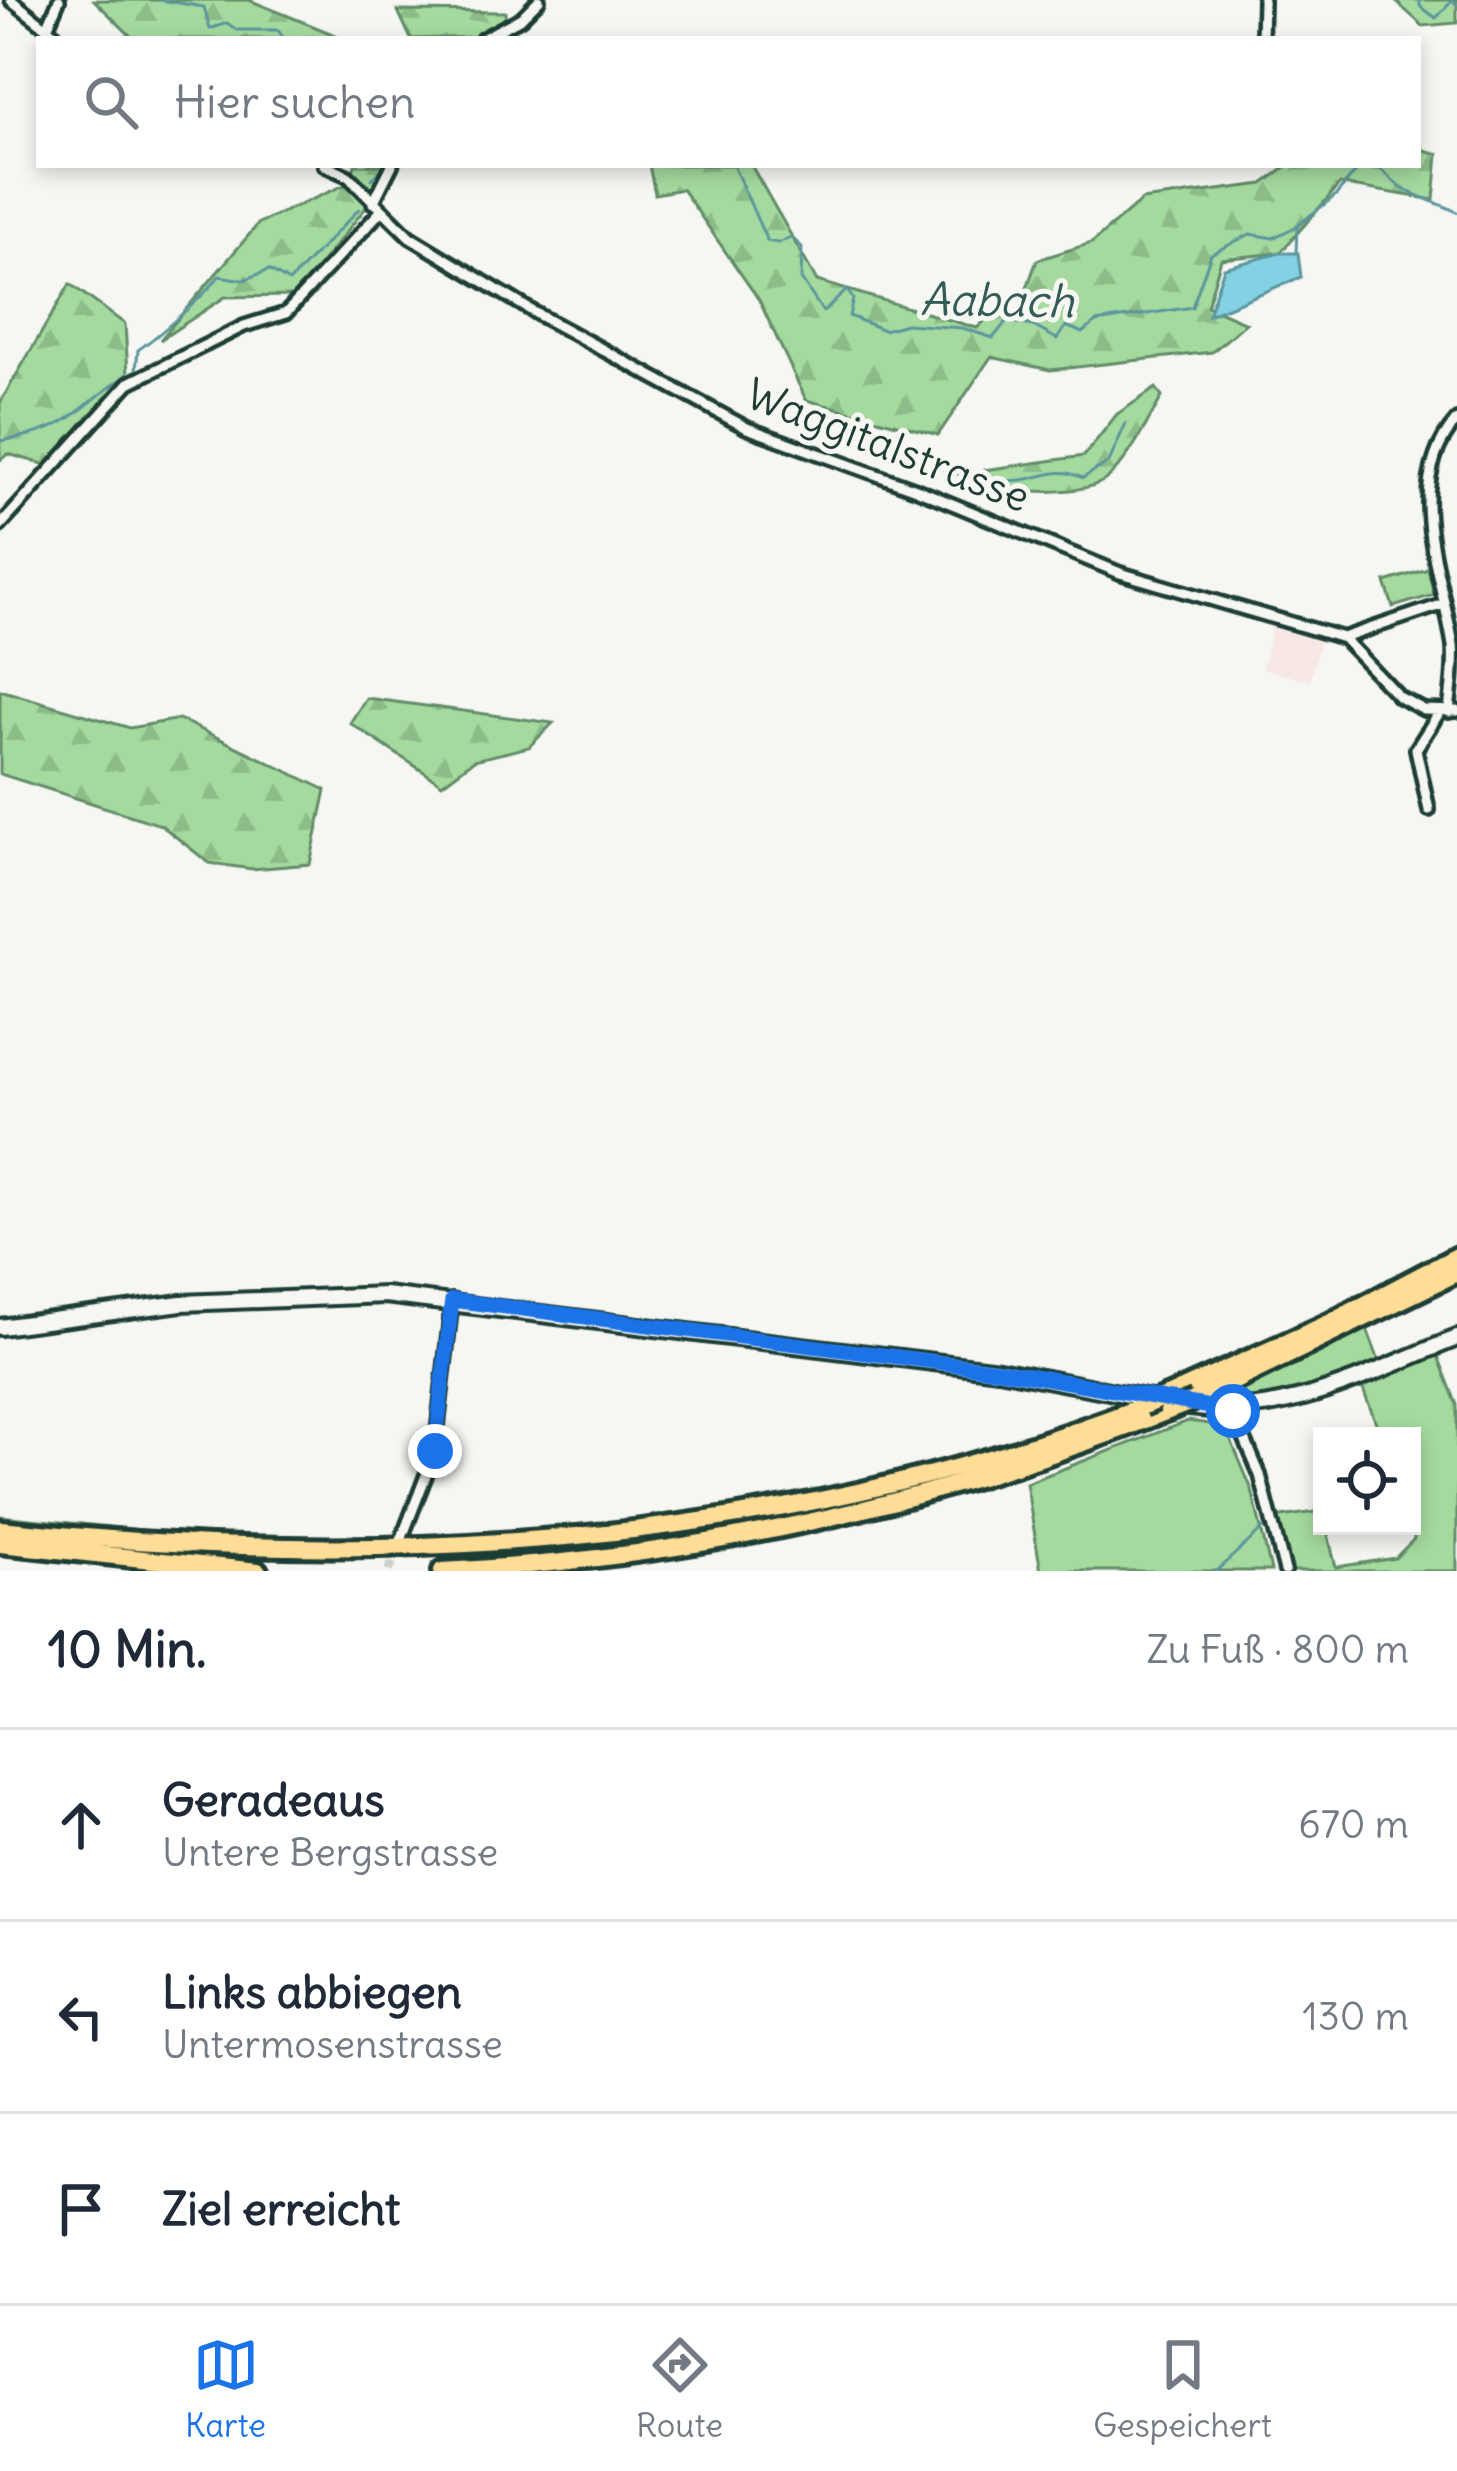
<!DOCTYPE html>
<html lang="de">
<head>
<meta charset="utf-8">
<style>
	body { margin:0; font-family:Delius,sans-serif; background:#f2f2f3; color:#1f2937 }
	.controls { position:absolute; right:36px; bottom:36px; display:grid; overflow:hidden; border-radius:0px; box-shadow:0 6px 18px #0003 }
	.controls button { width:108px; height:108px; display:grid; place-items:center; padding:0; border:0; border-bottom:3px solid #e0e1e3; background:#fff; color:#1f2937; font:60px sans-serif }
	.stop { position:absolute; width:36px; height:36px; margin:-27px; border:9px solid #1a73e8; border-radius:50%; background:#fff }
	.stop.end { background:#1a73e8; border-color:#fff; box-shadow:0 3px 12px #0008 }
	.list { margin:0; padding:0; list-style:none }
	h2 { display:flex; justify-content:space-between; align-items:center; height:156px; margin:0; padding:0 48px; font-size:51px }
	h2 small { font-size:39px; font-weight:400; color:#747a83 }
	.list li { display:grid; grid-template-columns:78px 1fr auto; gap:36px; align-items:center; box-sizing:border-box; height:192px; padding:0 48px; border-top:3px solid #e0e1e3 }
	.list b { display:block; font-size:45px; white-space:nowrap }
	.list p { margin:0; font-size:39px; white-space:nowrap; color:#747a83 }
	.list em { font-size:39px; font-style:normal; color:#747a83 }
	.icon { flex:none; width:66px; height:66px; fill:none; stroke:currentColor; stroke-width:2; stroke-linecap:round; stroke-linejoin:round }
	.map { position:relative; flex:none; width:1457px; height:1571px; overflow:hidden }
	.search { position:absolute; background:#fff; box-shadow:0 6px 18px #0003; left:36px; right:36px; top:36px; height:132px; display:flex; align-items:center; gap:30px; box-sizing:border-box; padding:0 42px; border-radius:0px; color:#747a83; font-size:45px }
	.sheet { height:732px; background:#fff }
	nav { display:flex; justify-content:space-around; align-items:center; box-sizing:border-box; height:168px; border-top:3px solid #e0e1e3; background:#fff; font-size:33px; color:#747a83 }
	nav a { display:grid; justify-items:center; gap:6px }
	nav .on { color:#1a73e8 }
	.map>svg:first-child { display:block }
	.built { fill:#f7e8e4 }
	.green { fill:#a4da9e; stroke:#628c69; stroke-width:3 }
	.forest { fill:url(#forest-firs); stroke:#628c69; stroke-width:3 }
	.water { fill:#84d1e3; stroke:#5c969d; stroke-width:3 }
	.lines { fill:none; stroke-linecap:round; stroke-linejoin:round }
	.stream { stroke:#5c969d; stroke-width:3 }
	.street-tunnel { stroke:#cbd1cc; stroke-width:9; stroke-dasharray:9 4.5; stroke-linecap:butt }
	.street-casing { stroke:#1f3d34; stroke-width:18 }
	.secondary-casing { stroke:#1f3d34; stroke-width:22 }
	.highway-casing { stroke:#1f3d34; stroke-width:26 }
	.street { stroke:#f6f6f2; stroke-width:9 }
	.secondary { stroke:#f6f6f2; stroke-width:14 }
	.highway { stroke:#fedd96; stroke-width:16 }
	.highway-bridge-casing { stroke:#1f3d34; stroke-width:26; stroke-linecap:butt }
	.highway-bridge { stroke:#fedd96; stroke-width:16 }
	.route { stroke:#1a73e8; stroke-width:15 }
	.labels { text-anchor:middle; stroke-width:10; stroke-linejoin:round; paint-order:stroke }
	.street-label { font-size:42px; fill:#1f3d34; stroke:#f6f6f2 }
	.water-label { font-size:45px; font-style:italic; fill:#335b57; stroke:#f6f6f2 }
</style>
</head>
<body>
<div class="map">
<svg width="1457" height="1571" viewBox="0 0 1457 1571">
	<defs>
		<pattern id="forest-firs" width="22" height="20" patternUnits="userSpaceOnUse" patternTransform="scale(3)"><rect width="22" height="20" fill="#a4da9e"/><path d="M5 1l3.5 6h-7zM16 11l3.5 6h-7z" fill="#8dbc89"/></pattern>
	</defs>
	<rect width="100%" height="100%" fill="#f6f6f2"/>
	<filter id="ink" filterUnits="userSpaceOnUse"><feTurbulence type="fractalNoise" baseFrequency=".00833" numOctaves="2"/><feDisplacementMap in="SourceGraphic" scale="24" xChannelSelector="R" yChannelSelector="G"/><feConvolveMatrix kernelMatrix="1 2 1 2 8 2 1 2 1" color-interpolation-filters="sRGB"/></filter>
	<g filter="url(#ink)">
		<!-- built -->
		<path class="built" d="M 1274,619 L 1322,633 L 1310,681 L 1262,669 Z"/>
		<!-- green -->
		<path class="green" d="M 1428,569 L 1434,595 L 1393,607 L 1385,582 Z
			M 1367,1329 L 1379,1361 L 1280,1397 L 1218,1401 Z
			M 1436,1351 L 1457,1405 L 1457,1571 L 1289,1571 L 1274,1518 L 1322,1511 L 1336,1567 L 1395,1558 L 1414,1539 L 1412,1436 L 1381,1436 L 1361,1384 Z
			M 1188,1421 L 1225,1426 L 1252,1490 L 1271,1571 L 1041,1571 L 1026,1483 Z"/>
		<!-- forest -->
		<path class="forest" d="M 94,0 L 249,0 L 345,39 L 134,39 Z
			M 1394,0 L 1457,0 L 1457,23 L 1423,26 Z
			M 398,11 L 505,12 L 507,36 L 411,39 Z
			M 1418,148 L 1438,154 L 1434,200 L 1340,184 L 1280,253 L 1221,259 L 1207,306 L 1246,323 L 1212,352 L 1050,370 L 991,357 L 938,435 L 806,400 L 759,300 L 682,189 L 655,194 L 649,165 L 751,165 L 817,281 L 977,328 L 995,311 L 1019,310 L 1037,260 L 1092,243 L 1142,200 L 1263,184 L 1289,165 L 1418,165 Z
			M 355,165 L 400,165 L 295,296 L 225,297 L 160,340 L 259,223 L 349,183 Z
			M 70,284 L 125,324 L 128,374 L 50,466 L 8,454 L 0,460 L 0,403 Z
			M 1156,388 L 1162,397 C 1147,422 1132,455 1110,476 C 1085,500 1005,490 972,485 L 984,470 L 1084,456 L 1117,414 Z
			M 0,690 L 130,728 L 179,719 L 326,790 L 310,864 L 252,869 L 209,863 L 161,825 L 0,774 Z
			M 366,698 L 553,723 L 529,747 L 474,760 L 442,784 L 350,723 Z
			M 0,1516 L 212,1537 L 220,1546 L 0,1521 Z"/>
		<!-- water -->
		<path class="water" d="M 1280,253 L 1298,253 L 1301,277 L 1208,315 L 1224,268 Z"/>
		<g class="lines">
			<!-- stream -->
			<path class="stream" d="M 160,0 L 204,7 L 210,29 L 227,23 L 237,30 L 278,30 L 284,39
				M 1420,0 L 1420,6 L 1436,18 L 1452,1 L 1457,4
				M 733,165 L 767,241 L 778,243 L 791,237 L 802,247 L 801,279 L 823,312 L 847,290 L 853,299 L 849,316 L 884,330 L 906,324 L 962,328 L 993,338 L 1007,321 L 1033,326 L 1057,339 L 1066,326 L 1083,333 L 1096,322 L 1192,307 L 1211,254 L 1250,234 L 1273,238 L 1297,226 L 1336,195 L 1360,167 C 1386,164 1384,176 1402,188 C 1416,197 1440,203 1457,212
				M 372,179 L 385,165
				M 1296,253 L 1297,226
				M 0,441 C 80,429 75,405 136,370 L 138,350 C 158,336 207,294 219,276 L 244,280 L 269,270 L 289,282 L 359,209
				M 945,471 C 970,477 995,483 1021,480 C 1046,477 1057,466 1083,478 L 1109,462 L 1126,423
				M 1216,1571 L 1265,1527"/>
			<!-- street-tunnel -->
			<path class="street-tunnel" d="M 389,1571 L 398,1548"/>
			<!-- street casing -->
			<g class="street-casing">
				<path id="street" d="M 11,0 L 61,39
					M 47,28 L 59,0
					M 482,39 L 521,18 L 539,0
					M 1262,39 L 1263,0
					M 324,165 L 348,176 L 410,237 L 537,314 L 747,428 L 916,489 L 1120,573 L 1343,638 L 1399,697 L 1424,710 L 1457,711
					M 373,203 L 392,165
					M 0,526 L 129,383 L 244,326 L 286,313 L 380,212
					M 1343,638 L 1441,605
					M 1449,712 C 1451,691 1455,667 1453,646 C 1443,576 1400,483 1457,420
					M 1429,810 L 1416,749 L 1439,713
					M 1233,1411 L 1260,1475 L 1285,1571
					M 398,1548 L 435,1452 L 452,1300"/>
			</g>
			<!-- secondary casing -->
			<g class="secondary-casing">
				<path id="secondary" d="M 0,1327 L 181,1303 L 385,1295 L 999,1370 L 1156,1400
					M 1183,1406 C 1279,1423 1370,1372 1457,1338"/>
			</g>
			<!-- highway casing -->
			<g class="highway-casing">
				<path id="highway" d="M 1167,1396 L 1331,1322 L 1457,1256
					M 1194,1401 L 1457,1273
					M 0,1529 C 385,1571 780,1546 1143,1406
					M 0,1544 L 258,1571
					M 442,1571 C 693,1559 935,1504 1168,1411"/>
			</g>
			<!-- street -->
			<use href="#street" class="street"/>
			<!-- secondary -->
			<use href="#secondary" class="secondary"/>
			<!-- highway -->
			<use href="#highway" class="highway"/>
			<!-- highway-bridge casing -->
			<g class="highway-bridge-casing">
				<path id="highway-bridge" d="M 1143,1406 L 1167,1396
					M 1168,1411 L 1194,1401"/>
			</g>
			<!-- highway-bridge -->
			<use href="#highway-bridge" class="highway-bridge"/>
		</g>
	</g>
	<g class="lines" filter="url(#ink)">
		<!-- route -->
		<path class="route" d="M 435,1451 L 452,1300 L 999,1370 L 1233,1411"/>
	</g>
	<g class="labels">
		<!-- street labels -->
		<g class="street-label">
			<text transform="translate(888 445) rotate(21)" y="15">Waggitalstrasse</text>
		</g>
		<!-- water labels -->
		<g class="water-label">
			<text transform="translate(997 300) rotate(1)" y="16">Aabach</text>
		</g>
	</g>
</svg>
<div class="controls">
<button><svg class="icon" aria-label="locate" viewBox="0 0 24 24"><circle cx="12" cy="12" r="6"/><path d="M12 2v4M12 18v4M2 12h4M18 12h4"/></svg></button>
</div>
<div class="stop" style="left:1233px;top:1411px"></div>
<div class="stop end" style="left:435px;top:1451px"></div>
<div class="search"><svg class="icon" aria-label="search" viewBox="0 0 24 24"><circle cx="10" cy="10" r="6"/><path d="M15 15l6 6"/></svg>Hier suchen</div>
</div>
<section class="sheet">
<h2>10 Min.<small>Zu Fuß · 800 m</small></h2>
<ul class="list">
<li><svg class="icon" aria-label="ahead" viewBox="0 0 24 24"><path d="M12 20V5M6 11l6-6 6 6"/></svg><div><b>Geradeaus</b><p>Untere Bergstrasse</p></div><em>670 m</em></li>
<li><svg class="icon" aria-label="left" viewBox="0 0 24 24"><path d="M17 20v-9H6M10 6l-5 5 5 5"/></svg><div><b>Links abbiegen</b><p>Untermosenstrasse</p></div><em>130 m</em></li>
<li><svg class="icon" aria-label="arrive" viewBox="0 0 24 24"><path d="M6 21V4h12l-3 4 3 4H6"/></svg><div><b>Ziel erreicht</b></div></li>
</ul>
</section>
<nav>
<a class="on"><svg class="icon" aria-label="map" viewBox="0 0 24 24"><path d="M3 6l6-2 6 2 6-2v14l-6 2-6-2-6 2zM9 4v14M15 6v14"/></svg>Karte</a>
<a><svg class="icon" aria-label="directions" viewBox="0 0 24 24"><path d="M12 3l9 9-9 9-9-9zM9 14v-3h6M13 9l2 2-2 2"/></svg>Route</a>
<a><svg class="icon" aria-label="saved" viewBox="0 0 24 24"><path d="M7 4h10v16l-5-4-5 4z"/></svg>Gespeichert</a>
</nav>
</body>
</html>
